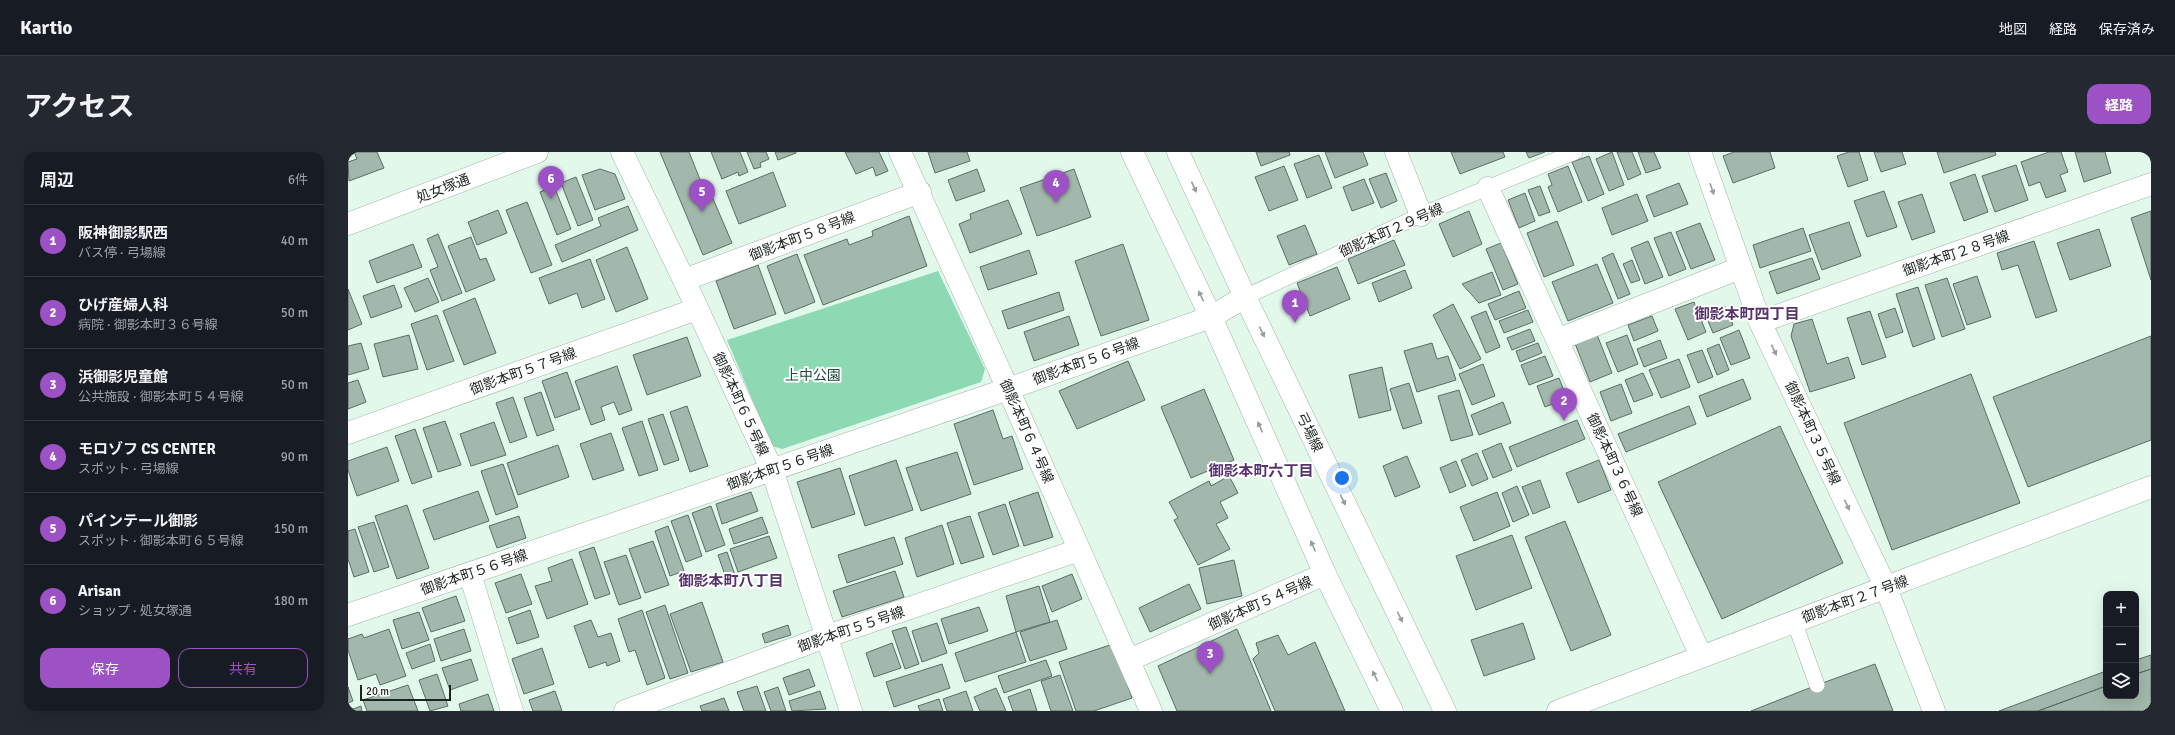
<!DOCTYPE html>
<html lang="ja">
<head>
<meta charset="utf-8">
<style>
	body { margin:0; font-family:Signika,"Noto Sans JP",sans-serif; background:#242831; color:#f1f3f6 }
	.controls { position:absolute; right:12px; bottom:12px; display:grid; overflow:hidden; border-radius:8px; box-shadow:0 4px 16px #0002 }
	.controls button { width:36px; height:36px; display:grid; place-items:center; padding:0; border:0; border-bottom:1px solid #363941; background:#171b24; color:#f1f3f6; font:20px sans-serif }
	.scale { position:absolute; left:12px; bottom:10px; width:91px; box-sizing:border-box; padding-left:4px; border:2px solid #1b241f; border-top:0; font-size:11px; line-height:14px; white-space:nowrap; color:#1b241f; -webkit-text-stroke:3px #fff; paint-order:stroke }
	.you { position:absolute; left:994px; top:326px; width:14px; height:14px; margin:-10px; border:3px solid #fff; border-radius:50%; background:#1a73e8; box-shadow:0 0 0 6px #1a73e833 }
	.badge { display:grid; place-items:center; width:26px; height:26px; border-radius:50%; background:#9c51c4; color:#fff; font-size:13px; font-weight:700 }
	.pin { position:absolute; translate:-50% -33px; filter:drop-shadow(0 1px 2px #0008) }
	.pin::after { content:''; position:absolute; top:21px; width:14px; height:12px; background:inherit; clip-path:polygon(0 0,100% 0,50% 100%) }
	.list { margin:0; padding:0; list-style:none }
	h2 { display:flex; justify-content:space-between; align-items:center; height:52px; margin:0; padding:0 16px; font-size:17px }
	h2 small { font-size:13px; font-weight:400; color:#9ea1a6 }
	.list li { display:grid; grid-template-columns:26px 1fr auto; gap:12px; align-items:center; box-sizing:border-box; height:72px; padding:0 16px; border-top:1px solid #363941 }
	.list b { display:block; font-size:15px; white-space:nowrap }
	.list p { margin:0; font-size:13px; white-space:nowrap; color:#9ea1a6 }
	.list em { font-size:13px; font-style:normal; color:#9ea1a6 }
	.actions { display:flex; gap:8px; padding:12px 16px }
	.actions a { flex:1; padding:9px 0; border:1px solid #9c51c4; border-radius:12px; text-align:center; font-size:14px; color:#9c51c4 }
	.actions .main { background:#9c51c4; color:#fff }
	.icon { flex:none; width:22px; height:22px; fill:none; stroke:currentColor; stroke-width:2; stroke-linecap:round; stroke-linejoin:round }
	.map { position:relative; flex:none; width:1803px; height:559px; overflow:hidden; border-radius:12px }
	header { display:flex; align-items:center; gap:24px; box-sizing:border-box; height:56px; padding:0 20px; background:#171b24; border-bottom:1px solid #363941 }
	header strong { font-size:19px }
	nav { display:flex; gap:22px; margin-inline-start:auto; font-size:14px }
	.intro { display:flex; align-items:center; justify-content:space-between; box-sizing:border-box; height:96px; padding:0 24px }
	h1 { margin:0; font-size:28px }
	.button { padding:10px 18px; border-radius:12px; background:#9c51c4; color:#fff; font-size:14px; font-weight:700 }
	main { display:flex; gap:24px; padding:0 24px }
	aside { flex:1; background:#171b24; border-radius:12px; box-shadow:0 4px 16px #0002 }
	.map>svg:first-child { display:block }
	.green { fill:#8cd9b3 }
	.building { fill:#a3b8ad; stroke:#5a6e64 }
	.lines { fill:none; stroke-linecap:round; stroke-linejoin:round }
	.lane-casing { stroke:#9fb5a9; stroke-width:16 }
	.street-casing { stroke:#9fb5a9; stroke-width:23 }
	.secondary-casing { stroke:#9fb5a9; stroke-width:23 }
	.lane { stroke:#fff; stroke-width:15 }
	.street { stroke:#fff; stroke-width:22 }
	.secondary { stroke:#fff; stroke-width:22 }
	.oneway { fill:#989c9a }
	.labels { text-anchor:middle; stroke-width:4; stroke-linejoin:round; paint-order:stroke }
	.street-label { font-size:14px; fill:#1b241f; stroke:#fff }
	.park-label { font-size:14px; fill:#1b4a35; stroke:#fff }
	.neighbourhood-label { font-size:15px; font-weight:bold; fill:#57336b; stroke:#fff }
</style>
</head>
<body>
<header>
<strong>Kartio</strong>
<nav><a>地図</a><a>経路</a><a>保存済み</a></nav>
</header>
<div class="intro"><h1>アクセス</h1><a class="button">経路</a></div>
<main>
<aside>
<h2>周辺<small>6件</small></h2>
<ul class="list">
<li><span class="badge">1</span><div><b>阪神御影駅西</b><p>バス停 · 弓場線</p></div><em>40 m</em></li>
<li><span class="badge">2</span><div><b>ひげ産婦人科</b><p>病院 · 御影本町３６号線</p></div><em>50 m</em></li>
<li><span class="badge">3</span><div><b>浜御影児童館</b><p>公共施設 · 御影本町５４号線</p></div><em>50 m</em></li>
<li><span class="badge">4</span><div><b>モロゾフ CS CENTER</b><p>スポット · 弓場線</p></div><em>90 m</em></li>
<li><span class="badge">5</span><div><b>パインテール御影</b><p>スポット · 御影本町６５号線</p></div><em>150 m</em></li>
<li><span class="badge">6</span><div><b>Arisan</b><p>ショップ · 処女塚通</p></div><em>180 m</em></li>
</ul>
<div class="actions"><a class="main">保存</a><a>共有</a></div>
</aside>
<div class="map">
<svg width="1803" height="559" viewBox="0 0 1803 559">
	<rect width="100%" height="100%" fill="#e1f8eb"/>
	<!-- green -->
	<path class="green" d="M 590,119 L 637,217 L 633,230 L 434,297 L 424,294 L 379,188 Z"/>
	<!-- building -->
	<path class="building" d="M 6,0 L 29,0 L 36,16 L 1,29 L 0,10 L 9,7 Z
		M 312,0 L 341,0 L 353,30 L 357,28 L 384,91 L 355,103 Z
		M 363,0 L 392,0 L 400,20 L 391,24 L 390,20 L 374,27 Z
		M 399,0 L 418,0 L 421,7 L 412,11 L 413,15 L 406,17 Z
		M 427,0 L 448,0 L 448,1 L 430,8 Z
		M 497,0 L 531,0 L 540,19 L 528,24 L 525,15 L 508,22 Z
		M 580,0 L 619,0 L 622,9 L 587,21 Z
		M 908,0 L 941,0 L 942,3 L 913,14 Z
		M 977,0 L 1015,0 L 1020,13 L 987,26 Z
		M 1103,0 L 1155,0 L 1157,5 L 1112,22 Z
		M 1178,0 L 1197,0 L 1181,6 Z
		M 1264,0 L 1276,33 L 1261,39 L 1248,7 Z
		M 1269,0 L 1284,0 L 1293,22 L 1280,28 Z
		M 1290,0 L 1306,0 L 1313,16 L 1298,21 Z
		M 1386,0 L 1422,0 L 1427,16 L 1385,31 L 1375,4 Z
		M 1501,0 L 1511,0 L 1520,28 L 1500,35 L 1489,4 Z
		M 1526,0 L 1554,0 L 1558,12 L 1533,20 Z
		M 1589,0 L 1647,0 L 1648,3 L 1596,21 Z
		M 1701,0 L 1713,0 L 1720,20 L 1712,23 L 1718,39 L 1698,46 L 1692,30 L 1681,34 L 1673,10 Z
		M 1727,0 L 1757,0 L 1763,21 L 1736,30 Z
		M 971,3 L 984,36 L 959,46 L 946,12 Z
		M 1241,4 L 1256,42 L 1240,49 L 1224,10 Z
		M 1668,13 L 1680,48 L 1647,60 L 1634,24 Z
		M 936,14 L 950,48 L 921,59 L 907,25 Z
		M 1220,14 L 1234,50 L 1210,60 L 1200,35 L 1204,33 L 1200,22 Z
		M 252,17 L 267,22 L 277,47 L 247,58 L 234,23 Z
		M 629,17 L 637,39 L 608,49 L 600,28 Z
		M 726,17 L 743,65 L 689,84 L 672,36 Z
		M 425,20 L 438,54 L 391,72 L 378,39 Z
		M 1038,21 L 1049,49 L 1033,56 L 1021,27 Z
		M 1627,22 L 1640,60 L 1616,69 L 1602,31 Z
		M 228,25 L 245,68 L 230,74 L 213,31 Z
		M 1016,27 L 1026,51 L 1004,59 L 995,35 Z
		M 1331,31 L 1340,52 L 1306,65 L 1298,44 Z
		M 206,34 L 223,77 L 209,83 L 192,40 Z
		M 1192,34 L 1202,60 L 1191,64 L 1180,38 Z
		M 1536,39 L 1549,75 L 1519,85 L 1506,49 Z
		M 1177,41 L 1187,69 L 1171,76 L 1160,48 Z
		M 1289,42 L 1300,69 L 1264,83 L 1254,56 Z
		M 1574,42 L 1587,80 L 1564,88 L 1550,50 Z
		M 660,48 L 674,82 L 622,101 L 611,72 L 623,67 L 622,62 Z
		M 179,50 L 204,113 L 183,121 L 158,58 Z
		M 280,54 L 290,78 L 214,110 L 207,93 L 253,74 L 250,66 Z
		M 150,58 L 159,81 L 129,93 L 120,70 Z
		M 1121,59 L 1134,92 L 1105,105 L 1091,72 Z
		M 1803,59 L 1803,128 L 1783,66 Z
		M 561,64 L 579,114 L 475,153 L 456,103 L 499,87 L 501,93 L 525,84 L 524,79 Z
		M 1209,69 L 1226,113 L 1196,125 L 1179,81 Z
		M 1501,70 L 1513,104 L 1474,118 L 1461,83 Z
		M 1352,71 L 1367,108 L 1343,117 L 1328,80 Z
		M 957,73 L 969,102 L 941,113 L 929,84 Z
		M 1455,76 L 1463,99 L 1412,116 L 1405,93 Z
		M 1751,77 L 1763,114 L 1722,128 L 1709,91 Z
		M 1323,80 L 1338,117 L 1321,124 L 1306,86 Z
		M 90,82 L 114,141 L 94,149 L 82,118 L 90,115 L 79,87 Z
		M 123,85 L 132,108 L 138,106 L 147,128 L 118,140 L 100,94 Z
		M 1046,88 L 1057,113 L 1010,132 L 1000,107 Z
		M 1300,89 L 1315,125 L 1297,132 L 1283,96 Z
		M 1686,89 L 1709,159 L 1688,166 L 1670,113 L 1654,118 L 1649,101 Z
		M 1153,91 L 1170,132 L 1155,138 L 1138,97 Z
		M 65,92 L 74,115 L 29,131 L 21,109 Z
		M 775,92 L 801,168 L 753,184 L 727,109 Z
		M 279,95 L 300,147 L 268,160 L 248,108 Z
		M 681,98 L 689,122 L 640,138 L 632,115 Z
		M 1265,101 L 1282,142 L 1270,147 L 1254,106 Z
		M 449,102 L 467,150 L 437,162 L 419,114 Z
		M 1464,106 L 1472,127 L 1429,142 L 1421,120 Z
		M 242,107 L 257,147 L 234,156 L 229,141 L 201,152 L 191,126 Z
		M 1284,108 L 1292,128 L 1283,131 L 1275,112 Z
		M 1249,112 L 1265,151 L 1220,169 L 1204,130 Z
		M 410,113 L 428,162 L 386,177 L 368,129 Z
		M 989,115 L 1002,147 L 962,164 L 949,131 Z
		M 1057,118 L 1064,136 L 1031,150 L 1024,131 Z
		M 1144,120 L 1153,143 L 1131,151 L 1114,132 Z
		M 1629,124 L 1643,165 L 1619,173 L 1605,132 Z
		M 80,126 L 91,150 L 67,160 L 56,136 Z
		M 1599,126 L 1617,177 L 1594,185 L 1577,133 Z
		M 46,133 L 54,155 L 23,166 L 15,144 Z
		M 1570,135 L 1587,187 L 1565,195 L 1548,142 Z
		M 0,137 L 14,172 L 0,178 Z
		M 1171,139 L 1178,156 L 1147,168 L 1140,152 Z
		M 711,140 L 716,158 L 660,177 L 654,159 Z
		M 127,146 L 148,201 L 116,213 L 95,159 Z
		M 1346,150 L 1358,180 L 1340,188 L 1327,157 Z
		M 1105,152 L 1133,207 L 1112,217 L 1085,163 Z
		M 1377,154 L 1385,173 L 1365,181 L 1357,162 Z
		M 1547,156 L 1555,180 L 1538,186 L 1530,162 Z
		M 1180,158 L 1185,170 L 1156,181 L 1151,169 Z
		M 1138,159 L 1152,195 L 1138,201 L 1123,165 Z
		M 1522,159 L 1538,205 L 1514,213 L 1499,166 Z
		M 89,163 L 106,209 L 79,218 L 63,172 Z
		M 721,164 L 731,193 L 686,209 L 676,180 Z
		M 1304,164 L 1310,179 L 1286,189 L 1280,173 Z
		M 1464,167 L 1479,212 L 1500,205 L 1507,226 L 1462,240 L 1443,184 L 1446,172 Z
		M 1182,177 L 1187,189 L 1164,198 L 1159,186 Z
		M 1391,178 L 1402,206 L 1383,213 L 1372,186 Z
		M 1248,180 L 1264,221 L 1242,230 L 1226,189 Z
		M 61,183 L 70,217 L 35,225 L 26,192 Z
		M 1279,183 L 1290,212 L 1270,220 L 1258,191 Z
		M 1803,184 L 1803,288 L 1680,335 L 1645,245 Z
		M 339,185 L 353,224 L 299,243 L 285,203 Z
		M 1312,188 L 1319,206 L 1296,215 L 1289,197 Z
		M 13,191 L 21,217 L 0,223 L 0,194 Z
		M 1084,191 L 1089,207 L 1100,204 L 1108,228 L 1069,240 L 1056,199 Z
		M 1190,191 L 1194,201 L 1172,210 L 1168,199 Z
		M 1371,192 L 1381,218 L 1369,223 L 1359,197 Z
		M 1354,198 L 1365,225 L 1350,231 L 1339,203 Z
		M 1197,204 L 1205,224 L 1181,233 L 1173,213 Z
		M 1331,207 L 1342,235 L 1313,246 L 1301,218 Z
		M 780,209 L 797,248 L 729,277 L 711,239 Z
		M 1135,212 L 1147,244 L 1124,253 L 1111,222 Z
		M 269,214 L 284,258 L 271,263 L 266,250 L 253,255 L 257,268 L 243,273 L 227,229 Z
		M 1034,215 L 1043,258 L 1011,266 L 1001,223 Z
		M 219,220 L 232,257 L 207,266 L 194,229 Z
		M 1295,221 L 1305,243 L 1286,250 L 1277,228 Z
		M 1623,222 L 1672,351 L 1544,398 L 1496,271 Z
		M 1211,226 L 1219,246 L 1197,255 L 1189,234 Z
		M 1395,227 L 1403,247 L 1359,265 L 1351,244 Z
		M 10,228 L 18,250 L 0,257 L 0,231 Z
		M 1061,231 L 1074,271 L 1055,277 L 1042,237 Z
		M 1273,232 L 1284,261 L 1263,269 L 1252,240 Z
		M 856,237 L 886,308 L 843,326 L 813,255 Z
		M 1111,238 L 1125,283 L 1103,289 L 1090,244 Z
		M 193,240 L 206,278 L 189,284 L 176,246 Z
		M 165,245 L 179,285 L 162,291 L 148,251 Z
		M 1155,250 L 1163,271 L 1131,283 L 1123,263 Z
		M 339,254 L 360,314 L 342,320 L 322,260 Z
		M 1341,254 L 1348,272 L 1278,300 L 1270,282 Z
		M 645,258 L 655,287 L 664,284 L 675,317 L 626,333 L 606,272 Z
		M 315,262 L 331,308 L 316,313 L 300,267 Z
		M 1229,268 L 1237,287 L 1169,315 L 1161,295 Z
		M 97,269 L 113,313 L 90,320 L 75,276 Z
		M 294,269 L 310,318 L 291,324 L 274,276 Z
		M 146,270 L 158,303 L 123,314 L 112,282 Z
		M 1432,274 L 1495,411 L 1374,467 L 1310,330 Z
		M 67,277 L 84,325 L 64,332 L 47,284 Z
		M 263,281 L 276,318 L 245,328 L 232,292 Z
		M 1153,291 L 1164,318 L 1145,326 L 1134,299 Z
		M 210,293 L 221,325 L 170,343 L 159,311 Z
		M 39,295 L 51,329 L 9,344 L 0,318 L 0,309 Z
		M 609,300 L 623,342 L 573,359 L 558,316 Z
		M 1129,301 L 1140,327 L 1124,334 L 1113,308 Z
		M 1059,304 L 1072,335 L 1047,345 L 1035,314 Z
		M 548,308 L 565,358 L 517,374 L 501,324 Z
		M 1251,308 L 1263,338 L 1230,351 L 1218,321 Z
		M 1108,309 L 1118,334 L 1102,341 L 1092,316 Z
		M 155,312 L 170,355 L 148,363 L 133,319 Z
		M 492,316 L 507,362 L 464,376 L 449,330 Z
		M 881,324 L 890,341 L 872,350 L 880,366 L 868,372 L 882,397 L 850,413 L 826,368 L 830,366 L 821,350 L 861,329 L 863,334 Z
		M 1192,328 L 1202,355 L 1185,362 L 1174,335 Z
		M 1169,334 L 1181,363 L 1165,370 L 1154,341 Z
		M 130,339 L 141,369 L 86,388 L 75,358 Z
		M 403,340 L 410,359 L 374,372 L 368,352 Z
		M 690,340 L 705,385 L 676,394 L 661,350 Z
		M 1149,340 L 1162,374 L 1126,389 L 1112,355 Z
		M 657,352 L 671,394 L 645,403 L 630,361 Z
		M 59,353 L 81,416 L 49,427 L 27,364 Z
		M 363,354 L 377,393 L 358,400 L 344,361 Z
		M 340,363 L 354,404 L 338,410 L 323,369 Z
		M 171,364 L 178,386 L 149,396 L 141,374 Z
		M 622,364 L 636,405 L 613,412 L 599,371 Z
		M 414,365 L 420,381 L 386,392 L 381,377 Z
		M 1217,369 L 1263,483 L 1223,499 L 1177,385 Z
		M 26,370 L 41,415 L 26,420 L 10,375 Z
		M 594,373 L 606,412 L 569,425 L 557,386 Z
		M 320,374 L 336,419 L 322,424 L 307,379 Z
		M 7,377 L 21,420 L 6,425 L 0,407 L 0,379 Z
		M 1164,383 L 1184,436 L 1128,458 L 1108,404 Z
		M 421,384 L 429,406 L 390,420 L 382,397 Z
		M 546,385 L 555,412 L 499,431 L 490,403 Z
		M 305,389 L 321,433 L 297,441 L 281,397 Z
		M 246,395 L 262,442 L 247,447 L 231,400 Z
		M 379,400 L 387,423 L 378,426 L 370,403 Z
		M 278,403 L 293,446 L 271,453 L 256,410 Z
		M 224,407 L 240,452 L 199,467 L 187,434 L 204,429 L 200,416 Z
		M 886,408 L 894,444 L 859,452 L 851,416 Z
		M 547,419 L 556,445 L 494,465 L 485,439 Z
		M 173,422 L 184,452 L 158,461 L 147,431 Z
		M 724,422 L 734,447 L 704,460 L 694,434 Z
		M 841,432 L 853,457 L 802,480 L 791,456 Z
		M 691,434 L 702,470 L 668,480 L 658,444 Z
		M 108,444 L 117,469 L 83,480 L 74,456 Z
		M 354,450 L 375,510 L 343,520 L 322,462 Z
		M 317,453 L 340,521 L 322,527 L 298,460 Z
		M 631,455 L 640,479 L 601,492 L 593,467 Z
		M 182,458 L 191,485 L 169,492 L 160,466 Z
		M 294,458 L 317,526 L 299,533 L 287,498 L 281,500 L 270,467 Z
		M 71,460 L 81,488 L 54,497 L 45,468 Z
		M 243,468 L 250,485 L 263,481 L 272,509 L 259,514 L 258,510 L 241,516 L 226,474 Z
		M 709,468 L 719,497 L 682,509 L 672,480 Z
		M 589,471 L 599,501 L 574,510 L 564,479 Z
		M 1175,471 L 1187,507 L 1136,524 L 1123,488 Z
		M 440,473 L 443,483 L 417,491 L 414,482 Z
		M 558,475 L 571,512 L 557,517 L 544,479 Z
		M 41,477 L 58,524 L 32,533 L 28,522 L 10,528 L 0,498 L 0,487 L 14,482 L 16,486 Z
		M 116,477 L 123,499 L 93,509 L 86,487 Z
		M 889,477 L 923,559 L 829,559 L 810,514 Z
		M 668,480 L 678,510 L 617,530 L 607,501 Z
		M 930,483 L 940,503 L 967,490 L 997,559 L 927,559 L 905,507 L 911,501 L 908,491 Z
		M 544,491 L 553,516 L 526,525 L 518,501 Z
		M 82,492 L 87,509 L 64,517 L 58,501 Z
		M 765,492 L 784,546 L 746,559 L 728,559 L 711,510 Z
		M 194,496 L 206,532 L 176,542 L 164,507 Z
		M 1803,503 L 1803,517 L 1788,522 L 1788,508 Z
		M 123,507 L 130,528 L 102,538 L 94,516 Z
		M 698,508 L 704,524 L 656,541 L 650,524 Z
		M 594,512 L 602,536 L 546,555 L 538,530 Z
		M 1527,512 L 1545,559 L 1403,559 L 1469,533 Z
		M 461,517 L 467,534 L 441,543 L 435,526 Z
		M 1803,517 L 1803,559 L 1690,559 L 1758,534 L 1758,544 L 1788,544 L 1788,522 Z
		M 1758,519 L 1758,534 L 1690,559 L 1651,559 Z
		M 89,522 L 100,554 L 82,559 L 71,528 Z
		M 712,523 L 725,559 L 703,559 L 693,529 Z
		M 60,533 L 70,559 L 19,559 L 15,548 Z
		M 409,534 L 418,559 L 396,559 L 389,540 Z
		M 0,535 L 5,549 L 0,551 Z
		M 430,535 L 438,559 L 423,559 L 416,540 Z
		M 648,536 L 658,559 L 632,559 L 626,545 Z
		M 682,537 L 689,559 L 665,559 L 660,545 Z
		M 207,539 L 214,559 L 185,559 L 181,548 Z
		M 472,539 L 478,557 L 444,559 L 441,549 Z
		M 618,539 L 625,559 L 599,559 L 595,547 Z
		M 140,542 L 146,559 L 113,559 L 111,552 Z
		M 376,546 L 381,559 L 354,559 L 352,554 Z
		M 591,547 L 595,559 L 572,559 L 570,554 Z
		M 13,554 L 14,559 L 0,559 Z"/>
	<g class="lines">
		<!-- lane casing -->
		<g class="lane-casing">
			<path id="lane" d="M 897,145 L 1073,63 L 1227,0
				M 1446,469 L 1469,533"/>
		</g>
		<!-- street casing -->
		<g class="street-casing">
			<path id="street" d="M 274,0 L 336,128 L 424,318 L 503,559
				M 552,0 L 660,237 L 803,559
				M 1048,0 L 1073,63
				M 1352,0 L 1412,170 L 1538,436 L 1586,559
				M 1140,36 L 1353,504
				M 336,128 L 572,40
				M 1412,170 L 1803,32
				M 1209,188 L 1392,116
				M 0,281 L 349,157
				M 122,422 L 164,559
				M 0,463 L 660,237 L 863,165 L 897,145
				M 781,508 L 977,422
				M 277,559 L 480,484 L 731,398
				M 1210,559 L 1803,335"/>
		</g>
		<!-- secondary casing -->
		<g class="secondary-casing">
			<path id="secondary" d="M 784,0 L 863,165 L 977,422 L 1044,559
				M 830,0 L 897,145 L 1097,559
				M 0,72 L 189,0"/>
		</g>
		<!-- lane -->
		<use href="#lane" class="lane"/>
		<!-- street -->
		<use href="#street" class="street"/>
		<!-- secondary -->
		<use href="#secondary" class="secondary"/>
	</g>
	<!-- one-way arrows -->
	<defs><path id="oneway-solid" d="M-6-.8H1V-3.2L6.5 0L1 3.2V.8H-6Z"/></defs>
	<g class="oneway">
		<use href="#oneway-solid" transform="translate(846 35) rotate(65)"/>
		<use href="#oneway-solid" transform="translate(1364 37) rotate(71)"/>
		<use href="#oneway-solid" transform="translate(853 144) rotate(-116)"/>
		<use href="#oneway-solid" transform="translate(914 180) rotate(64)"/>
		<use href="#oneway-solid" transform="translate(1426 198) rotate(65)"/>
		<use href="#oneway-solid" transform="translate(912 275) rotate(-114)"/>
		<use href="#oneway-solid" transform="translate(995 348) rotate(64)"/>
		<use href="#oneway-solid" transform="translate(1499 353) rotate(65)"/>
		<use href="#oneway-solid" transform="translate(965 394) rotate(-114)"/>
		<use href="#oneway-solid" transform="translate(1052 465) rotate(64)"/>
		<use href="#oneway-solid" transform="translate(1027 524) rotate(-116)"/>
	</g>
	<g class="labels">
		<!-- street labels -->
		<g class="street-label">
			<text transform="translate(95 36) rotate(-21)" y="5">処女塚通</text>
			<text transform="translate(1043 78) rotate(-24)" y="5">御影本町２９号線</text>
			<text transform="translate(454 84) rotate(-21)" y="5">御影本町５８号線</text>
			<text transform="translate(1608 101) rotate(-19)" y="5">御影本町２８号線</text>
			<text transform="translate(738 209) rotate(-20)" y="5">御影本町５６号線</text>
			<text transform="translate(175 219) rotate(-20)" y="5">御影本町５７号線</text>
			<text transform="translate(393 252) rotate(65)" y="5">御影本町６５号線</text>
			<text transform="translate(679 279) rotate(66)" y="5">御影本町６４号線</text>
			<text transform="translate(962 280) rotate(64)" y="5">弓場線</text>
			<text transform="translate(1465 281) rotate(65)" y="5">御影本町３５号線</text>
			<text transform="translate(1267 313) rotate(65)" y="5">御影本町３６号線</text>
			<text transform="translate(432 315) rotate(-19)" y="5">御影本町５６号線</text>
			<text transform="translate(126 420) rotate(-19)" y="5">御影本町５６号線</text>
			<text transform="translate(1507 447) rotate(-20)" y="5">御影本町２７号線</text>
			<text transform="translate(912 451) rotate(-24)" y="5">御影本町５４号線</text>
			<text transform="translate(503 477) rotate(-19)" y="5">御影本町５５号線</text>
		</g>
		<!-- park labels -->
		<g class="park-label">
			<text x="465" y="228">上中公園</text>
		</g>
		<!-- neighbourhood labels -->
		<g class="neighbourhood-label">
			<text x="1399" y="167">御影本町四丁目</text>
			<text x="913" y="324">御影本町六丁目</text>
			<text x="383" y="434">御影本町八丁目</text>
		</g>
	</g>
</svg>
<div class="controls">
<button>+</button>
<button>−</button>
<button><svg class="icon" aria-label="layers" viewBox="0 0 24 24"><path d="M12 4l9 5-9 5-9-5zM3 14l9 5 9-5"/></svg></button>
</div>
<div class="scale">20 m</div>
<div class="you"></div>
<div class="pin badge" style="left:947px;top:171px">1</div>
<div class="pin badge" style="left:1216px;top:269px">2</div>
<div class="pin badge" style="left:862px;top:522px">3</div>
<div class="pin badge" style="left:708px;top:51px">4</div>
<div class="pin badge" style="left:354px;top:60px">5</div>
<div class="pin badge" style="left:203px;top:47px">6</div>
</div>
</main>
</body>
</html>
